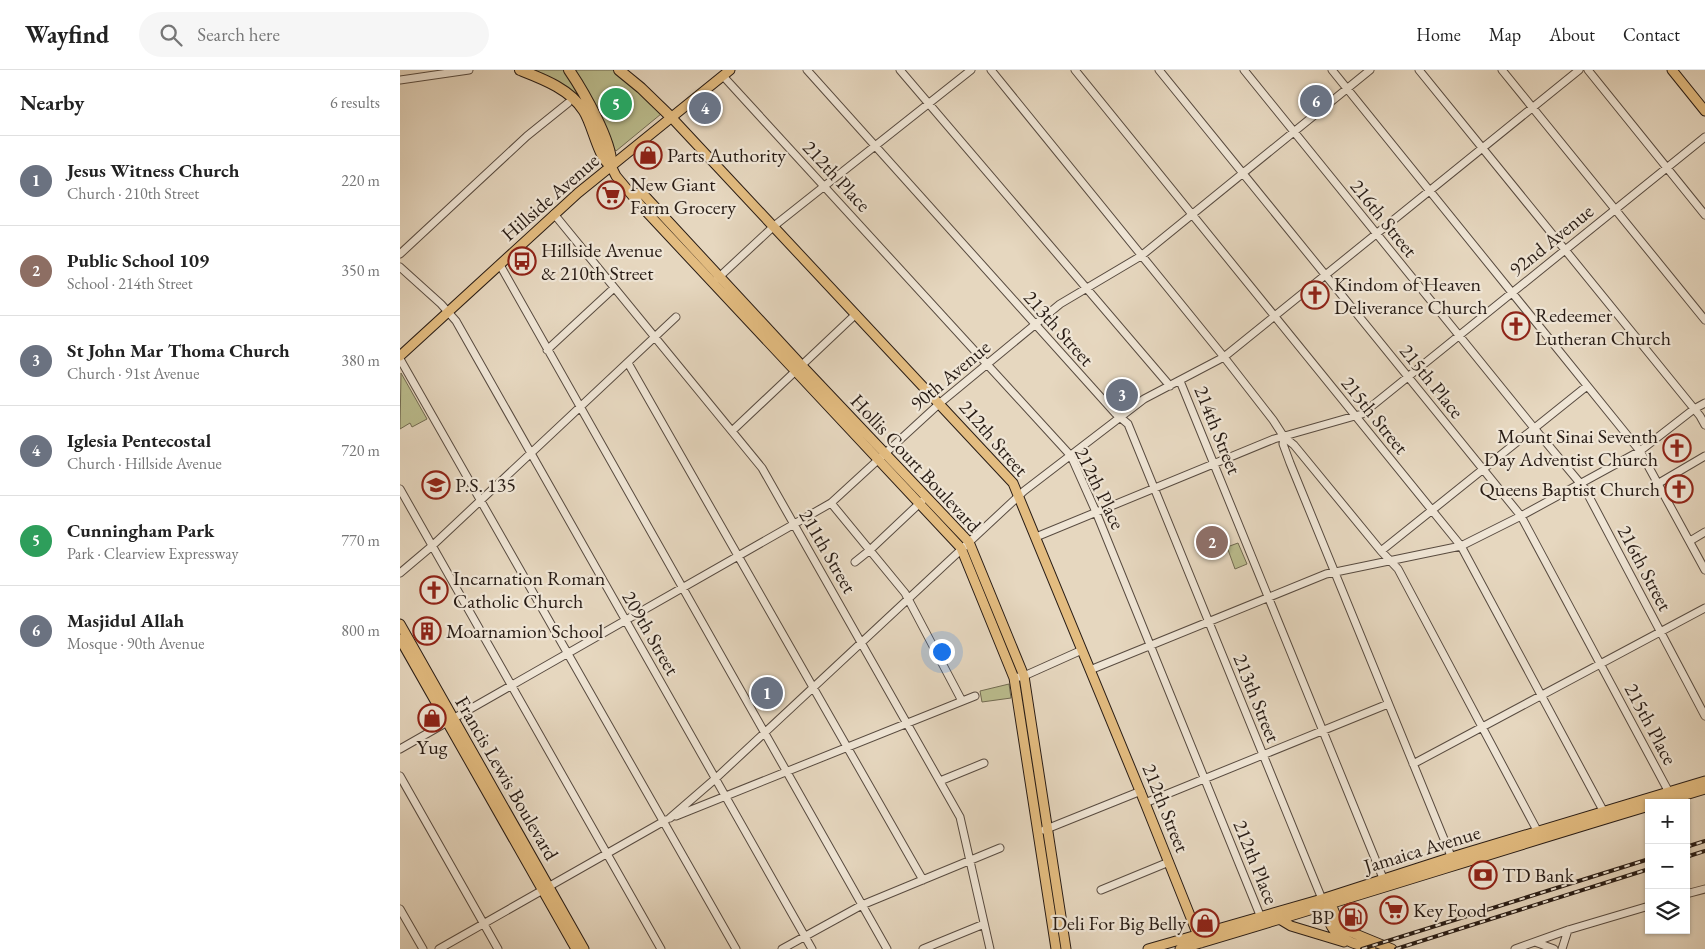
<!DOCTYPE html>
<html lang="en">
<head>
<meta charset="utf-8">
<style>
	body { margin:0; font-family:"EB Garamond",serif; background:#f6f6f6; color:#222 }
	.controls { position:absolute; right:15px; bottom:15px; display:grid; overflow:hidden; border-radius:0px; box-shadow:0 1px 4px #0004 }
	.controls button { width:45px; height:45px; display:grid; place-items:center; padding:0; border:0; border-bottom:1px solid #e0e0e0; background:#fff; color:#222; font:25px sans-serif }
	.you { position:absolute; left:541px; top:581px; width:18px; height:18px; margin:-12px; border:4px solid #fff; border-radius:50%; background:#1a73e8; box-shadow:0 0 0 8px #1a73e833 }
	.badge { display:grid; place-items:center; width:32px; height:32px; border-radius:50%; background:#8f2418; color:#fff; font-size:16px; font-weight:700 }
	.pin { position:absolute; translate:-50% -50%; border:2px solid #fff; box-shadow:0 1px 5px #0006 }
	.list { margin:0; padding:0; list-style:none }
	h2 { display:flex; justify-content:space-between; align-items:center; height:65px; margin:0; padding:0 20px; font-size:21px }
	h2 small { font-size:16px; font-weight:400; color:#767676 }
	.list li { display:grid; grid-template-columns:32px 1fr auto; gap:15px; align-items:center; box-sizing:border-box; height:90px; padding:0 20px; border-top:1px solid #e0e0e0 }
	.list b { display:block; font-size:19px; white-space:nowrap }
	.list p { margin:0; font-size:16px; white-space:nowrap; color:#767676 }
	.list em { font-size:16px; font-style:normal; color:#767676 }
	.icon { flex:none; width:28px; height:28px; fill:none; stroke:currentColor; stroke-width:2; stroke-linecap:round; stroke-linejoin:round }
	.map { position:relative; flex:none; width:1305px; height:879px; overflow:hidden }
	header { display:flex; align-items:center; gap:30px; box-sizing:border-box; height:70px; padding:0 25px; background:#fff; border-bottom:1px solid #e0e0e0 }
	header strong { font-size:24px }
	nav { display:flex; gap:28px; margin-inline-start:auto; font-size:18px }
	.search { width:350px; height:45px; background:#f6f6f6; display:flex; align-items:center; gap:12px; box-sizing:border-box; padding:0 18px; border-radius:28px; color:#767676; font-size:19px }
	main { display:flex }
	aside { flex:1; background:#fff }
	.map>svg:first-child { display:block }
	.green { fill:#bbbd8e; stroke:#726c52 }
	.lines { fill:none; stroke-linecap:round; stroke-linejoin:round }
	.minor-casing { stroke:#584b40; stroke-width:9 }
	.major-casing { stroke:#281c15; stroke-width:11 }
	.highway-casing { stroke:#281c15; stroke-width:12 }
	.minor { stroke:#efe5d5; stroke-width:7 }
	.major { stroke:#e3bc80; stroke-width:9 }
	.highway { stroke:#e3bc80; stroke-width:10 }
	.rail-casing { stroke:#281c15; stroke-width:4 }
	.rail { stroke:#efe5d5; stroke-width:2; stroke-dasharray:5.5; stroke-linecap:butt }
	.labels { text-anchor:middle; stroke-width:4.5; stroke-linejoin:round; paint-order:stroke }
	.poi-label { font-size:20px; fill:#281c15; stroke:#efe5d5; text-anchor:start }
	.street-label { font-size:20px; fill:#281c15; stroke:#efe5d5 }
</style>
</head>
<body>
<header>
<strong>Wayfind</strong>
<div class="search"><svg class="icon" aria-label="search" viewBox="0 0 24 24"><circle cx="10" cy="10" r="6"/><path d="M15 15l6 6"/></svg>Search here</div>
<nav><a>Home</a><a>Map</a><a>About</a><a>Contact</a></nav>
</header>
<main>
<aside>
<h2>Nearby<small>6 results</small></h2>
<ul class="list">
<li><span class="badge" style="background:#6b7280">1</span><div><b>Jesus Witness Church</b><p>Church · 210th Street</p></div><em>220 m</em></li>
<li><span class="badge" style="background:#8d6e63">2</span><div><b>Public School 109</b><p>School · 214th Street</p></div><em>350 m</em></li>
<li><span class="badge" style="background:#6b7280">3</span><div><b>St John Mar Thoma Church</b><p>Church · 91st Avenue</p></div><em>380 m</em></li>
<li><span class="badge" style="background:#6b7280">4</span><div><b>Iglesia Pentecostal</b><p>Church · Hillside Avenue</p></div><em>720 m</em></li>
<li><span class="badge" style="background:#2e9e5b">5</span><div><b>Cunningham Park</b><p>Park · Clearview Expressway</p></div><em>770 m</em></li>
<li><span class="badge" style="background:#6b7280">6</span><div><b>Masjidul Allah</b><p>Mosque · 90th Avenue</p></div><em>800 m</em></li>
</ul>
</aside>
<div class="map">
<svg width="1305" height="879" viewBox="0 0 1305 879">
	<rect width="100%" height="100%" fill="#e6d7bf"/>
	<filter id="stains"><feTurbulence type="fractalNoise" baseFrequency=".004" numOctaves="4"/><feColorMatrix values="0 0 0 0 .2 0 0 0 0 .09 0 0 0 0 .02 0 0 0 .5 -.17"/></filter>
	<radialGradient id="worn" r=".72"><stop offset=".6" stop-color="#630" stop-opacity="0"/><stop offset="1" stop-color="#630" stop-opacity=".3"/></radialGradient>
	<!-- green -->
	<path class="green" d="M 124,0 L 219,0 L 261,44 L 216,81 L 178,30 Z
		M 1,303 L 27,349 L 12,357 L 10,353 L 0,359 Z
		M 838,473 L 847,494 L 835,499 L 827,477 Z
		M 609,614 L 611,628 L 582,632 L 580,621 Z"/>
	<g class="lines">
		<!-- minor casing -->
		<g class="minor-casing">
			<path id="minor" d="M 407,0 L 715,343 L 728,354 L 922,829
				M 500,0 L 770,316
				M 591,0 L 824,287 L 873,350 L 884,367 L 894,375 L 981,481 L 998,499 L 1139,764
				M 675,0 L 1061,476 L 1205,744
				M 759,0 L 1121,446 L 1271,726
				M 844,0 L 1134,358 L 1185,419 L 1305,646
				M 932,0 L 1240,381 L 1305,500
				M 1019,0 L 1300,346 L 1305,355
				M 1102,0 L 1305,250
				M 1188,0 L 1305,145
				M 323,6 L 671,386 L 696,442 L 862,850
				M 0,10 L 69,0
				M 154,144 L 362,398 L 560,747 L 590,879
				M 0,184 L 127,66 L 168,33
				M 100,195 L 487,879
				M 0,197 L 41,234 L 56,251 L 412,879
				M 317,209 L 374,156 L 571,0
				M 147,280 L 214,218
				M 0,289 L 336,879
				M 228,293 L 523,810
				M 780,311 L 985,813
				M 332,361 L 456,244
				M 884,367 L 883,374 L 890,393 L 1053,791
				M 1259,413 L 1305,386
				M 0,419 L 261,879
				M 431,433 L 505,523 L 562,631
				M 636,467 L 874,369 L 962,344 L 1305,67
				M 1290,471 L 1305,462
				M 981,481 L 1187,316
				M 455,492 L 470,480 L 522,431
				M 0,503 L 32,476 L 276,247
				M 690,600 L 926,504 L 1061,476 L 1121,446 L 1240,381 L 1294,339 L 1305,333
				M 614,608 L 624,606 L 682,580
				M 0,679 L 431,433 L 540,333 L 660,234 L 741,186 L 970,0
				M 1013,694 L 1305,538
				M 0,706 L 98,879
				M 540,711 L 584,693
				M 745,733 L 988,634
				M 276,746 L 575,626
				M 270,748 L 315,709 L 624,421 L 744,329 L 824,287 L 1179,0
				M 644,760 L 741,721
				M 701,820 L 769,792
				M 1286,824 L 1305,819
				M 0,839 L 23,879
				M 1135,872 L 1154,879
				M 39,879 L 266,750
				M 382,879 L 462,835 L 600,778
				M 523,879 L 584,854
				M 1115,879 L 1168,860 L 1249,836
				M 1162,879 L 1168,860"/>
		</g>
		<!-- major casing -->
		<g class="major-casing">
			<path id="major" d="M 1272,0 L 1305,41
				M 272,48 L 613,413 L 745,733 L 801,873
				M 211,96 L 216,106 L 241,136 L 561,478 L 614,608 L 656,879
				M 235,128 L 239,123 L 244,125 L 406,300 L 569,472 L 624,606 L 666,879
				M 0,286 L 178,123 L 330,0
				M 0,554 L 184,879
				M 0,569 L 176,879
				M 1259,733 L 1305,719
				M 927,831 L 931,834 L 941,858 L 992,879
				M 923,832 C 931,866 939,869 971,879
				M 881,850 L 891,856 L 944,872
				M 748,879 L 922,829 L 1052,787 L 1305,711
				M 780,879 C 937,833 1092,783 1249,736"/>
		</g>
		<!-- highway casing -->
		<g class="highway-casing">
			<path id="highway" d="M 120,0 C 143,9 170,19 184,41 C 193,55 198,87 211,96
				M 169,0 C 182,19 214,74 211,96
				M 219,0 L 241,18 L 272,48"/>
		</g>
		<!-- minor -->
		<use href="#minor" class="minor"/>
		<!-- major -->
		<use href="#major" class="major"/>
		<!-- highway -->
		<use href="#highway" class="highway"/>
		<!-- rail casing -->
		<g class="rail-casing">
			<path id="rail" d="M 1286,777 L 1305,771
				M 1286,787 L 1305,781
				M 962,879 L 1249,789
				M 996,879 L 1249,799"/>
		</g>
		<!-- rail -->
		<use href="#rail" class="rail"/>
	</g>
	<!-- icons -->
	<defs>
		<g id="shop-ring" transform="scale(1.4375)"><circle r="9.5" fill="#efe5d5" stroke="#8f2418" stroke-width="1.5"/><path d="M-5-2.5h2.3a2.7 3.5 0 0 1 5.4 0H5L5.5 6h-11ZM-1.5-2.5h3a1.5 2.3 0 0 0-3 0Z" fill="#8f2418"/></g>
		<g id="supermarket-ring" transform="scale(1.4375)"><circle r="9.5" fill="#efe5d5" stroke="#8f2418" stroke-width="1.5"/><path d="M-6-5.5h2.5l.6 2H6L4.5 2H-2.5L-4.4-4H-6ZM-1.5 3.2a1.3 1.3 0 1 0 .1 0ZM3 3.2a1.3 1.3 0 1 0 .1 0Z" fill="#8f2418"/></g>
		<g id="bus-ring" transform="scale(1.4375)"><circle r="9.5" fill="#efe5d5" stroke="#8f2418" stroke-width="1.5"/><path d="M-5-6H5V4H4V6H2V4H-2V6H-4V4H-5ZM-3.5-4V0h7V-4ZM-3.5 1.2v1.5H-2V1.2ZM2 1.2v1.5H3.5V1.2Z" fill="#8f2418"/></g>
		<g id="church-ring" transform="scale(1.4375)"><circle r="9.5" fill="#efe5d5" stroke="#8f2418" stroke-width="1.5"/><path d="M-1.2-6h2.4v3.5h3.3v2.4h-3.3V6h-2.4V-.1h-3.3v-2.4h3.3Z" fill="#8f2418"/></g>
		<g id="school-ring" transform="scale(1.4375)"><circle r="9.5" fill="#efe5d5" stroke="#8f2418" stroke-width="1.5"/><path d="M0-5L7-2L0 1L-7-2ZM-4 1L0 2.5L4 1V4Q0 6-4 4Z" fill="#8f2418"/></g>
		<g id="building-ring" transform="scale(1.4375)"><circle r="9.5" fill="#efe5d5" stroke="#8f2418" stroke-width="1.5"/><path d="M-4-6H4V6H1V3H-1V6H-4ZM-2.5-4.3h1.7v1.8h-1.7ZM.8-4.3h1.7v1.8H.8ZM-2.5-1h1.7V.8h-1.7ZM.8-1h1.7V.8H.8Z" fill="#8f2418"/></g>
		<g id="bank-ring" transform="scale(1.4375)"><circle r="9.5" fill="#efe5d5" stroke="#8f2418" stroke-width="1.5"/><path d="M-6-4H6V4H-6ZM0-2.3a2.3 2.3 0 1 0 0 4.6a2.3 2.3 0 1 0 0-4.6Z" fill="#8f2418"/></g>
		<g id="fuel-ring" transform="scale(1.4375)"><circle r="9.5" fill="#efe5d5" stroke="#8f2418" stroke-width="1.5"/><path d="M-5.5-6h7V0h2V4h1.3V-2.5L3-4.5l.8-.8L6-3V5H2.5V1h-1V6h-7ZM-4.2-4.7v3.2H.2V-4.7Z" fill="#8f2418"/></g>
	</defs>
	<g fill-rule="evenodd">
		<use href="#shop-ring" x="248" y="85"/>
		<use href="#supermarket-ring" x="211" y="125"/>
		<use href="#bus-ring" x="122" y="191"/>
		<use href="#church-ring" x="915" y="225"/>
		<use href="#church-ring" x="1116" y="256"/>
		<use href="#church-ring" x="1277" y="378"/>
		<use href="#school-ring" x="36" y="415"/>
		<use href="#church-ring" x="1279" y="419"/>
		<use href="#church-ring" x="34" y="520"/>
		<use href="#building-ring" x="27" y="561"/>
		<use href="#shop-ring" x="32" y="648"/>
		<use href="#bank-ring" x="1083" y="805"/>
		<use href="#supermarket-ring" x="994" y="840"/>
		<use href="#fuel-ring" x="953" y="847"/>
		<use href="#shop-ring" x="805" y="853"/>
	</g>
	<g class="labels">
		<!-- poi labels -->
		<g class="poi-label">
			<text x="267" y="92">Parts Authority</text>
			<text x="230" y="121">New Giant<tspan x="230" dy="23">Farm Grocery</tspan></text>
			<text x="141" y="187">Hillside Avenue<tspan x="141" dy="23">&amp; 210th Street</tspan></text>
			<text x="934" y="221">Kindom of Heaven<tspan x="934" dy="23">Deliverance Church</tspan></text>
			<text x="1135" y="252">Redeemer<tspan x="1135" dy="23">Lutheran Church</tspan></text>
			<text x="1258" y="373" text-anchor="end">Mount Sinai Seventh<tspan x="1258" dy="23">Day Adventist Church</tspan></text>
			<text x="55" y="422">P.S. 135</text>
			<text x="1260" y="426" text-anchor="end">Queens Baptist Church</text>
			<text x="53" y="515">Incarnation Roman<tspan x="53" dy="23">Catholic Church</tspan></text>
			<text x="46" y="568">Moarnamion School</text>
			<text x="32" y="684" text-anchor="middle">Yug</text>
			<text x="1102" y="812">TD Bank</text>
			<text x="1013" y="847">Key Food</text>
			<text x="934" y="854" text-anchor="end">BP</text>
			<text x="786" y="860" text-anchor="end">Deli For Big Belly</text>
		</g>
		<!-- street labels -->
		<g class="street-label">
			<text transform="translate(437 106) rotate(47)" y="7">212th Place</text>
			<text transform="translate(150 127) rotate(-41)" y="7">Hillside Avenue</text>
			<text transform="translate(984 148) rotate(51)" y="7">216th Street</text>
			<text transform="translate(1151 170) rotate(-39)" y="7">92nd Avenue</text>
			<text transform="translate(659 258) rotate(48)" y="7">213th Street</text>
			<text transform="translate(550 305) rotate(-40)" y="7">90th Avenue</text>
			<text transform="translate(1032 311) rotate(51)" y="7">215th Place</text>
			<text transform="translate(975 345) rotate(51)" y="7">215th Street</text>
			<text transform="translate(818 360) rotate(68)" y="7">214th Street</text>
			<text transform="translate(594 368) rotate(49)" y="7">212th Street</text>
			<text transform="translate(516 393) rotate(47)" y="7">Hollis Court Boulevard</text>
			<text transform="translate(700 418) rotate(64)" y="7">212th Place</text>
			<text transform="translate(428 481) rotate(60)" y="7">211th Street</text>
			<text transform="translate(1245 498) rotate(62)" y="7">216th Street</text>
			<text transform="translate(251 563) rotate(60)" y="7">209th Street</text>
			<text transform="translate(857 628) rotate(68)" y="7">213th Street</text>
			<text transform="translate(1251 654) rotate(62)" y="7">215th Place</text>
			<text transform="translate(107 708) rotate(60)" y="7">Francis Lewis Boulevard</text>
			<text transform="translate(766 738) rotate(68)" y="7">212th Street</text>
			<text transform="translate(1022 779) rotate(-17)" y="7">Jamaica Avenue</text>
			<text transform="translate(856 792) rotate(68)" y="7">212th Place</text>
		</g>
	</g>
	<rect width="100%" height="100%" filter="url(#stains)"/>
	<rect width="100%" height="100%" fill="url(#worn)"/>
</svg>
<div class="controls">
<button>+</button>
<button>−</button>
<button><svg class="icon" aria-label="layers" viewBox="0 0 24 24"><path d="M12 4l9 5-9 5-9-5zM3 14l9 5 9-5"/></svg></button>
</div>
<div class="you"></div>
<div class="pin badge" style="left:367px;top:623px;background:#6b7280">1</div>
<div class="pin badge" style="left:812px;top:472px;background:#8d6e63">2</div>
<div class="pin badge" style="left:722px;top:325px;background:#6b7280">3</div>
<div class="pin badge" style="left:305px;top:38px;background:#6b7280">4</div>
<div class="pin badge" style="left:216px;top:34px;background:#2e9e5b">5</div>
<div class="pin badge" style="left:916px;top:31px;background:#6b7280">6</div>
</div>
</main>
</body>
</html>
